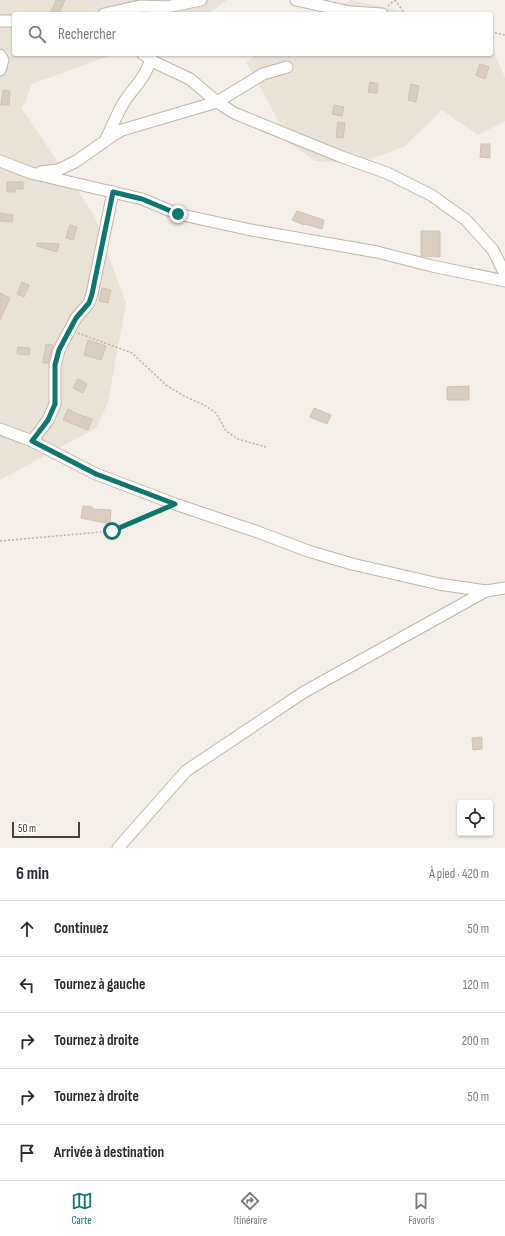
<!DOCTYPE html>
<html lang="fr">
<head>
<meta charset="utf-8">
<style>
	body { margin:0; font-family:"Sofia Sans Condensed",sans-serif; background:#f7f7f7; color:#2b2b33 }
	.controls { position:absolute; right:12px; bottom:12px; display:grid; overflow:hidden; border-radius:4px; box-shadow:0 1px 3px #0004 }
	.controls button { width:36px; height:36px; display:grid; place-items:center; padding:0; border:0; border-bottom:1px solid #e1e1e2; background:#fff; color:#2b2b33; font:20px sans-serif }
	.scale { position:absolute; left:12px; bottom:10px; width:68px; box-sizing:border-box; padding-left:4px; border:2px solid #484037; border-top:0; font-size:11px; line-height:14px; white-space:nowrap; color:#484037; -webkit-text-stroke:3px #fff; paint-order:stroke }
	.stop { position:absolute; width:12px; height:12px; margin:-9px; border:3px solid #0f766e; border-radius:50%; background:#fff }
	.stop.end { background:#0f766e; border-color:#fff; box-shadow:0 1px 4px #0008 }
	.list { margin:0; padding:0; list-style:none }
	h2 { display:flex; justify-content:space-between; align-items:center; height:52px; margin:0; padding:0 16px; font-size:17px }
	h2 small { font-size:13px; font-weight:400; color:#7c7c81 }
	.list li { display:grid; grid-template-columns:26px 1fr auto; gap:12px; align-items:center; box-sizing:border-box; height:56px; padding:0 16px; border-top:1px solid #e1e1e2 }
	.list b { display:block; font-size:15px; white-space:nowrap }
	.list em { font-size:13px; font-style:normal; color:#7c7c81 }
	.icon { flex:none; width:22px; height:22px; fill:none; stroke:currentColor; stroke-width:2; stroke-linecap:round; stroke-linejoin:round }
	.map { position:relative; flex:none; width:505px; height:848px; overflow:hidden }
	.search { position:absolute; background:#fff; box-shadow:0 1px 3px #0004; left:12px; right:12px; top:12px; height:44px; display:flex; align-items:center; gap:10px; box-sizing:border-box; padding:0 14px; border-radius:4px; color:#7c7c81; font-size:15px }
	.sheet { height:332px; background:#fff }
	nav { display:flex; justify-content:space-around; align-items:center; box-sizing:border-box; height:56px; border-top:1px solid #e1e1e2; background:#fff; font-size:11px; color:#7c7c81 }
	nav a { display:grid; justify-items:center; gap:2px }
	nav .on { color:#0f766e }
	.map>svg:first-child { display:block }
	.residential { fill:#e8e2d7 }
	.building { fill:#d9cec1; stroke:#d1c2b1 }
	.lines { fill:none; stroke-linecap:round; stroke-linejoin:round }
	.minor-casing { stroke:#c0b7ab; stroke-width:13 }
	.path { stroke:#c2b29c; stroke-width:1.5; stroke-dasharray:2 2; stroke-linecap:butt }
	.minor { stroke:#fff; stroke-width:11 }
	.route { stroke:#0f766e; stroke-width:5 }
</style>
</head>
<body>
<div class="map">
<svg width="505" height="848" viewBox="0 0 505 848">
	<rect width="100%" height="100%" fill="#f4f0e9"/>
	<!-- residential -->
	<path class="residential" d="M 0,0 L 227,0 L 208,14 L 14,14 L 14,54 L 114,54 L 32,84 L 22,109 L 94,215 L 126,303 L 108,403 L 96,428 L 0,480 Z
		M 351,0 L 415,14 L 322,14 Z
		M 491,45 L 505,78 L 505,121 L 478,135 L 442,110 L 404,147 L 358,163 L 315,161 L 288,142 L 269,103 L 246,62 L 258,54 L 491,54 Z"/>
	<!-- building -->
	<path class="building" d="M 56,0 L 65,0 L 59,14 L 51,12 Z
		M 480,64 L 489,67 L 485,79 L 476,75 Z
		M 370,82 L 378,84 L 377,93 L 368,92 Z
		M 411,84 L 419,86 L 416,102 L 408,100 Z
		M 3,90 L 10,91 L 9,105 L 1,105 Z
		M 334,105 L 344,107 L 342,116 L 332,114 Z
		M 338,122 L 345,123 L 343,138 L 336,137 Z
		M 481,144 L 490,144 L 490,158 L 480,157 Z
		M 7,182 L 23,182 L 23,189 L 15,189 L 15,192 L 7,192 Z
		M 297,211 L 324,220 L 322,229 L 305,224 L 304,225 L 292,220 Z
		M 0,213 L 13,215 L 12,222 L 0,221 Z
		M 70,225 L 77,227 L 73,240 L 66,238 Z
		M 421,231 L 440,231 L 440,257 L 421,256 Z
		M 37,243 L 59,244 L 57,252 L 37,246 Z
		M 22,282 L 29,285 L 24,297 L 17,294 Z
		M 102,288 L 111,290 L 108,303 L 99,301 Z
		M 0,293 L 10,298 L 0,320 Z
		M 88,340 L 106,346 L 101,360 L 84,355 Z
		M 46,344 L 53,345 L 48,363 L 43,363 Z
		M 18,347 L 30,348 L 29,355 L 17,354 Z
		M 78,379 L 87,384 L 83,393 L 73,388 Z
		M 469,386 L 469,400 L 447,400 L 447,387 Z
		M 314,408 L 331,415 L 327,424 L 310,417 Z
		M 68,409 L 77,414 L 92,419 L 88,430 L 63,420 Z
		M 83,506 L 92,507 L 92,509 L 111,510 L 110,524 L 81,518 Z
		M 482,737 L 482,749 L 473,750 L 472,738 Z"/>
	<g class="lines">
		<!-- minor casing -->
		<g class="minor-casing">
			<path id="minor" d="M 296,0 L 350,12 L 382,14
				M 104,14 L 140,6 L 166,7 L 201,0
				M 0,21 L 14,21
				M 143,54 L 156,63 L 190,79 L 217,102 L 234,113 L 342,157 L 387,173 L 431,195 L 466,220 L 493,250 L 505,274
				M 0,55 L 3,60 L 0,70
				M 106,139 C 112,127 117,114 124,102 C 134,87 150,73 151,54
				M 0,161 L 31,173 L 142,199 L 178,214 L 251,230 L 377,252 L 432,266 L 505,281
				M 41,172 L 58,170 L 75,162 L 115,134 L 122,130 L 217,102 L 263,74 L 287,67
				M 0,429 L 32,441 L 96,474 L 175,504 L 258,532 L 308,551 L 352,564 L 439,584 L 486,591 L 505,588
				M 32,441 L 48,420 L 55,404 L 55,365 L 59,350 L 76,318 L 89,303 L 92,294 L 113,192
				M 118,848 L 186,771 L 304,692 L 486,591"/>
		</g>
		<!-- path -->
		<path class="path" d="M 395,0 L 405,14
			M 388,6 L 395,0
			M 491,32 L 505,35
			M 78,333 L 132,353 L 166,385 L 184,396 L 204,405 L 216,413 L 226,431 L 238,439 L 266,447
			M 0,541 L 112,531 L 162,510"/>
		<!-- minor -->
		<use href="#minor" class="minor"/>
	</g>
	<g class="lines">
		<!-- route -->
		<path class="route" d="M 112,531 L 175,504 L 96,474 L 32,441 L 48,420 L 55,404 L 55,365 L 59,350 L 76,318 L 89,303 L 92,294 L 113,192 L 142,199 L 178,214"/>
	</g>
</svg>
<div class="controls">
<button><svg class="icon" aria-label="locate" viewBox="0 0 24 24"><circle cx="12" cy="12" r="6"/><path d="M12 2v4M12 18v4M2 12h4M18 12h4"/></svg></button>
</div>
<div class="scale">50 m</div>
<div class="stop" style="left:112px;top:531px"></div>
<div class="stop end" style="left:178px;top:214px"></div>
<div class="search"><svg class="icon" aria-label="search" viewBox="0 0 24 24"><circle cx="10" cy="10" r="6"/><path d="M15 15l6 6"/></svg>Rechercher</div>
</div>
<section class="sheet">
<h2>6 min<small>À pied · 420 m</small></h2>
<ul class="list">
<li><svg class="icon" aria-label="ahead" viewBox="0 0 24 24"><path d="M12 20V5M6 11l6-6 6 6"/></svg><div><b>Continuez</b></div><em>50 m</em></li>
<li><svg class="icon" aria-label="left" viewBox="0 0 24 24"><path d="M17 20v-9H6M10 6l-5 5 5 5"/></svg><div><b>Tournez à gauche</b></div><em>120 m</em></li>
<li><svg class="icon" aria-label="right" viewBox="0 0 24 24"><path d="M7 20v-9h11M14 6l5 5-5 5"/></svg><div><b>Tournez à droite</b></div><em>200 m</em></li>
<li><svg class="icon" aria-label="right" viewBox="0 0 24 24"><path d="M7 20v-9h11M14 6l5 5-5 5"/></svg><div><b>Tournez à droite</b></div><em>50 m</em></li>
<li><svg class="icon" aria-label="arrive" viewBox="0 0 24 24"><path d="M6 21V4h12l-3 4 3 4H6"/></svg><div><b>Arrivée à destination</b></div></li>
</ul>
</section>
<nav>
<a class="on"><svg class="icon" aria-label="map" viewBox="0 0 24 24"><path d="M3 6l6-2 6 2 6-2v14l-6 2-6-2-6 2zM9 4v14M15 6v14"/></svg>Carte</a>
<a><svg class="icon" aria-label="directions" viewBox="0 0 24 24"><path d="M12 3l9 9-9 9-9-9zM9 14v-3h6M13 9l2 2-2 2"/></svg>Itinéraire</a>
<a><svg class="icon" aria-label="saved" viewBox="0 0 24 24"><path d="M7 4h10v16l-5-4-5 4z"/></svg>Favoris</a>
</nav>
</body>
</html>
